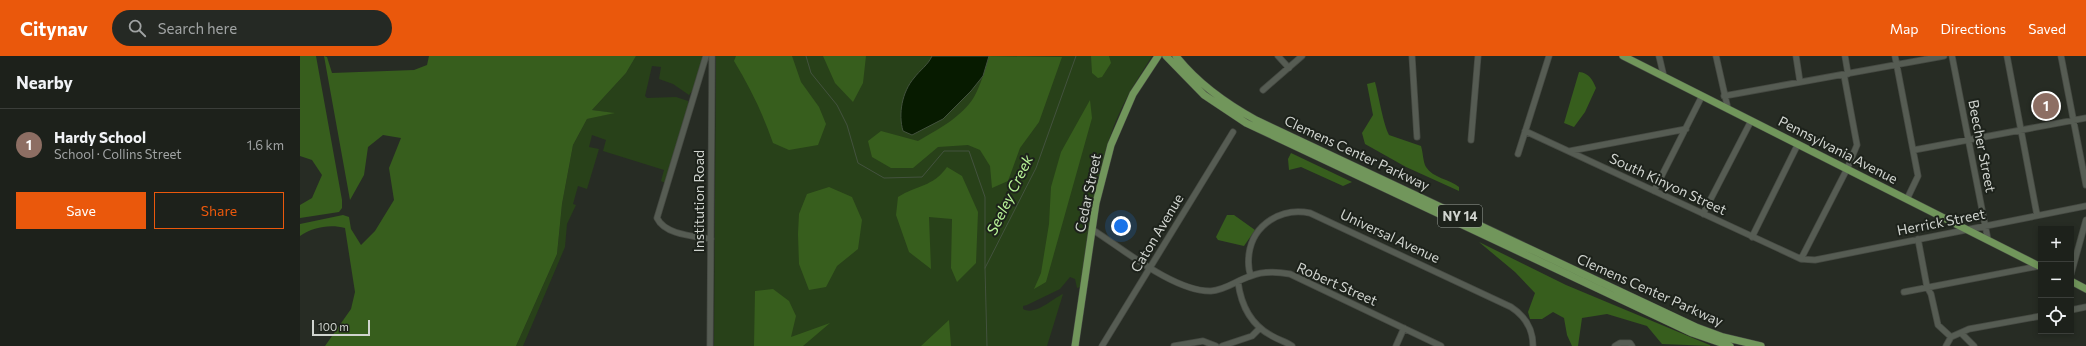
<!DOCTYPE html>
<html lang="en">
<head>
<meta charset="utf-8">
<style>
	body { margin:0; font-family:Commissioner,sans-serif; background:#252924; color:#f1f3f6 }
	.controls { position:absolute; right:12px; bottom:12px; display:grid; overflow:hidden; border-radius:0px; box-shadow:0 2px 6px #0003 }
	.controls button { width:36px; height:36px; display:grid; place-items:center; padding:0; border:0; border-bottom:1px solid #3b3e3a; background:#1d211b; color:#f1f3f6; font:20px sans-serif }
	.scale { position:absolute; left:12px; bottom:10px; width:58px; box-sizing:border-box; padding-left:4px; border:2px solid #d0d4cf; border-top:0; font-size:11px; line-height:14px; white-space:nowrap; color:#d0d4cf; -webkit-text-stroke:3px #1d221b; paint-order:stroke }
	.you { position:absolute; left:821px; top:170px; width:14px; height:14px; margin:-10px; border:3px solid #fff; border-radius:50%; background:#1a73e8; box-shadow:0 0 0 6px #1a73e833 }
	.badge { display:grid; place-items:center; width:26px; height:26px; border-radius:50%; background:#ea580c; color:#fff; font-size:13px; font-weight:700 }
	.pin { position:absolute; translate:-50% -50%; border:2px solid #fff; box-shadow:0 1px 4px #0006 }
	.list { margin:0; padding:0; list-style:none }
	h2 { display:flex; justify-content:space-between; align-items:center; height:52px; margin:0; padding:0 16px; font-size:17px }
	h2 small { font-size:13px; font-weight:400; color:#a0a3a3 }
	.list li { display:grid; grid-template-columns:26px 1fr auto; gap:12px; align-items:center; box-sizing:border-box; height:72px; padding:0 16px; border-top:1px solid #3b3e3a }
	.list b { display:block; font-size:15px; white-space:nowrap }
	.list p { margin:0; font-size:13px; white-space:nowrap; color:#a0a3a3 }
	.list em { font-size:13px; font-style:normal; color:#a0a3a3 }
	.actions { display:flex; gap:8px; padding:12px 16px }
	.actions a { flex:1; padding:9px 0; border:1px solid #ea580c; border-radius:0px; text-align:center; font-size:14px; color:#ea580c }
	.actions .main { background:#ea580c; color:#fff }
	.icon { flex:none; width:22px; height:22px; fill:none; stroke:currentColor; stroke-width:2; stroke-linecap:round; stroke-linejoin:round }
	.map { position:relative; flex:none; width:1786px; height:290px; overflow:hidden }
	header { display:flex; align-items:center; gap:24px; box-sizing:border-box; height:56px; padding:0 20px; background:#ea580c; color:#fff }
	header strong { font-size:19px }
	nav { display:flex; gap:22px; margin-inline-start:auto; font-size:14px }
	.search { width:280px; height:36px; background:#252924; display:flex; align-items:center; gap:10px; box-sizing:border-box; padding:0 14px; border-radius:22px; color:#a0a3a3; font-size:15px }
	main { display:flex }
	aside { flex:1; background:#1d211b }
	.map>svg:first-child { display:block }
	.green { fill:#284119 }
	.forest { fill:#375e1d }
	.water { fill:#071b00; stroke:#43523e }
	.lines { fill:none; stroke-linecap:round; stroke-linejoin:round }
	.stream { stroke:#43523e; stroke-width:1 }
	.minor-casing { stroke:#464a43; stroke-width:7 }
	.major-casing { stroke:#464a43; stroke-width:8 }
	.minor { stroke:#565c53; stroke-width:5.5 }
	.major { stroke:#71965b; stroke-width:7 }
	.labels { text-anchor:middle; stroke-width:4; stroke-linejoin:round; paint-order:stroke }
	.shield { fill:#1d221b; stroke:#9a9f99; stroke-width:1 }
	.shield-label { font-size:13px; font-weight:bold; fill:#d0d4cf }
	.street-label { font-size:14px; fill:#d0d4cf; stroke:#1d221b }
	.water-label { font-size:15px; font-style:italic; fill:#b8f397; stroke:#1d221b }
</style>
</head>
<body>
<header>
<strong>Citynav</strong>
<div class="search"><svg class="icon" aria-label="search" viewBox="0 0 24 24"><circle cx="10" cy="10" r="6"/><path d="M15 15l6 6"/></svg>Search here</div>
<nav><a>Map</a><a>Directions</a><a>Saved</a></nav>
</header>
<main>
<aside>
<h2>Nearby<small></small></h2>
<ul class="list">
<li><span class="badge" style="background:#8d6e63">1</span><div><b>Hardy School</b><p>School · Collins Street</p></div><em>1.6 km</em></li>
</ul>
<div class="actions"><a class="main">Save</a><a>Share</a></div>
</aside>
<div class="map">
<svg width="1786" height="290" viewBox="0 0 1786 290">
	<rect width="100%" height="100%" fill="#272c24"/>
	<!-- green -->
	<path class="green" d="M 336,0 L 404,0 L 394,33 L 389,39 L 373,28 L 359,23 L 361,11 L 352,10 L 345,40 L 347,42 L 376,41 L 388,45 L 388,51 L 365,127 L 361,125 L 364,114 L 303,95 L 306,84 L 292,79 L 289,91 L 299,93 L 287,133 L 278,130 L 273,148 L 276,149 L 267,168 L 265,191 L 223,290 L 216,290 L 257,198 L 262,148 L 273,89 L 287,63 L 313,57 L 292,54 L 326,17 Z
		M 416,0 L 852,0 C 836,25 819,52 810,81 C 794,129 788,180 781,231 L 777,232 L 775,223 L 770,221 L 760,233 L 727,249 L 723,250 L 723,253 C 735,260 752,243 763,238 L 747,290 L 414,290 Z"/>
	<!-- forest -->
	<path class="forest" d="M 0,0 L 16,0 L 42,144 L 42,152 L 39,156 L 0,162 L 0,149 L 12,142 L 22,119 L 12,104 L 0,100 Z
		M 24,0 L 27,1 L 32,17 L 114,14 L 127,9 L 129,0 L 336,0 L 326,17 L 292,54 L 315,57 L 287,63 L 273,89 L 262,148 L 257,198 L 216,290 L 25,290 L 51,253 L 55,236 L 45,172 C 30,168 13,171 0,180 L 0,168 L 43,159 L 49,161 L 51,173 L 61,189 L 75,175 L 94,144 L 89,112 L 101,82 L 83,79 L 68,91 L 64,119 L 50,144 Z
		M 436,0 L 492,0 L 501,26 L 519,51 L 526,68 L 518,89 L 489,94 L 473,87 C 463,58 450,31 434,5 Z
		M 523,0 L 566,0 L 563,27 L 553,46 L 535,27 Z
		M 689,0 L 762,1 L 739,66 L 720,92 L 708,125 L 692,132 L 690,110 L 680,94 L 668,89 L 638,91 L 613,112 L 591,112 L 572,101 L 568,85 L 581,75 L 618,85 C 637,74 662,61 674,41 C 681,29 685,13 689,0 Z
		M 791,0 L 809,0 L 811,7 L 802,21 L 798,22 L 792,17 Z
		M 1279,16 C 1289,17 1292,23 1296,32 L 1285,56 L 1274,71 L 1264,67 Z
		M 1075,26 C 1079,41 1083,67 1089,79 L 1121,90 C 1123,96 1123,106 1126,111 C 1133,122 1149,123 1159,131 L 1159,135 L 1106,111 L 1065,88 L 1062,77 L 1073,59 L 1067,28 Z
		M 790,44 L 792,62 L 746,226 L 734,233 L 741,217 L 749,168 L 751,131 L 761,96 Z
		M 991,97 L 1052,126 L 1043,130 L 1001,111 L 989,114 L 988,103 Z
		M 647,111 L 662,120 L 678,156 L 676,207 L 657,226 L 651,212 L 652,163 L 629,161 L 631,213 L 609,196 L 596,159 L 598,141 C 617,129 633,131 647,111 Z
		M 529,131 L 552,141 L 562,164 L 558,193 L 537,210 L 526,231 L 509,234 L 499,208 L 498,178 L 499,158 L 507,138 Z
		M 927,159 L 934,159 L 955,174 L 944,190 L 918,184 L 916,181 Z
		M 1179,186 L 1266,229 L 1412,290 L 1362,288 L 1347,270 L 1307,258 L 1282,262 L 1278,290 L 1272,290 L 1267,279 L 1264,262 L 1253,256 L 1242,263 L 1230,263 L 1228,256 L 1235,237 L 1215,216 Z
		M 473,233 L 489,245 L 496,260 L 491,281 L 530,267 L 503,290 L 454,290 L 455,235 Z
		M 649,264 L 651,290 L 621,290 Z"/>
	<!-- water -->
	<path class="water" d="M 632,0 L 689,0 L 683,20 L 671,35 L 643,63 L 612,79 L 603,75 C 598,58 602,36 614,22 C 620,14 628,9 632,0 Z"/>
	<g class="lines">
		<!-- stream -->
		<path class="stream" d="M 506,0 L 511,17 L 537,49 L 547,69 L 558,107 L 584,122 L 622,121 L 644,95 L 669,95 L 685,141 L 685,212
			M 687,290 L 685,212 L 736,112 L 776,0"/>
		<!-- minor casing -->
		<g class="minor-casing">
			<path id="minor" d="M 406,0 L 357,162 C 365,179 394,180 411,183
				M 978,0 L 989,12
				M 1112,0 L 1117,81
				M 1359,0 L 1364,21
				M 1416,0 L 1428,53
				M 1496,0 L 1500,26
				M 1545,0 L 1548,18
				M 1595,0 L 1618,120 L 1607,143
				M 1652,0 L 1688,184
				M 1707,0 L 1737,159
				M 1761,0 L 1786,129
				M 963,34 L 1002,0
				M 1424,40 L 1644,0
				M 1225,75 L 1501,203 L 1515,204 L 1786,150
				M 1171,84 L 1178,0
				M 1614,94 L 1786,62
				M 1270,95 L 1386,73
				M 1218,98 L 1249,0
				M 1354,135 L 1402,40
				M 1403,158 L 1451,65
				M 793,174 C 823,193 875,236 911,235 C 926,234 937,224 951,220 C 963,215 978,216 990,218 L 1141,290
				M 1452,181 L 1498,88
				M 1618,183 L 1627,231 L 1631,238 L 1638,269 L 1651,281
				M 1501,203 L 1547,113 L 1557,89 L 1544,19
				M 1771,218 L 1786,164
				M 951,220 C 948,213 948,206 949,198 C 953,168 982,151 1010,157 L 1211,251 C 1225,260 1233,273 1233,290
				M 938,226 C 941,249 951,269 972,280 C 979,284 986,286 992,290
				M 1604,236 L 1739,210
				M 1771,254 L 1786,251
				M 1662,278 L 1674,290
				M 410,290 L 412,0
				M 802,290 L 933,76
				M 874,290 L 903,285 L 916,290
				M 922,290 L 952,280 L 960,272
				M 1096,290 L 1104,272
				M 1315,290 L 1320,287 L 1330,287 L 1332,290
				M 1646,290 L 1651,281 L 1669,273 L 1741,260"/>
		</g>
		<!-- major casing -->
		<g class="major-casing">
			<path id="major" d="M 866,0 L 904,39 L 946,67 L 1392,277 L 1430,290
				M 876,0 C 898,28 925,47 956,64 L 1396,271 L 1423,281 L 1461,290
				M 1323,0 L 1741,211
				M 1771,225 L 1786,233
				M 775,290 L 796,147 L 811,89 L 833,38 L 858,0"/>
		</g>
		<!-- minor -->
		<use href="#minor" class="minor"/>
		<!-- major -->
		<use href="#major" class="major"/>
	</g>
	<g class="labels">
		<!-- shield labels -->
		<rect class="shield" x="1138" y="149" width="44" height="22" rx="3"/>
		<g class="shield-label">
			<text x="1160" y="165">NY 14</text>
		</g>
		<!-- street labels -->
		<g class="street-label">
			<text transform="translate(1682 90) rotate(79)" y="5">Beecher Street</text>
			<text transform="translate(1538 94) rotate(27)" y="5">Pennsylvania Avenue</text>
			<text transform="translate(1057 97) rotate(25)" y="5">Clemens Center Parkway</text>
			<text transform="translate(1368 128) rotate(25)" y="5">South Kinyon Street</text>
			<text transform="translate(788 137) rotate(-78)" y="5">Cedar Street</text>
			<text transform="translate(399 145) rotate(-90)" y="5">Institution Road</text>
			<text transform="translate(1641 166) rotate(-11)" y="5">Herrick Street</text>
			<text transform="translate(857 177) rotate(-59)" y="5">Caton Avenue</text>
			<text transform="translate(1090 180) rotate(25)" y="5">Universal Avenue</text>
			<text transform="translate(1037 228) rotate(24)" y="5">Robert Street</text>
			<text transform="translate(1350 234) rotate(24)" y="5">Clemens Center Parkway</text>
		</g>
		<!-- water labels -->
		<g class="water-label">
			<text transform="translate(710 139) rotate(-64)" y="5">Seeley Creek</text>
		</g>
	</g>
</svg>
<div class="controls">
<button>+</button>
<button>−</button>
<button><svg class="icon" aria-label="locate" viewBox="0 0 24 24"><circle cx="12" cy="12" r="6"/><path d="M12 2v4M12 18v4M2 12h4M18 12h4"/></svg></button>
</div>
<div class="scale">100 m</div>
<div class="you"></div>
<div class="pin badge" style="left:1746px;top:50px;background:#8d6e63">1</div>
</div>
</main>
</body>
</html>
